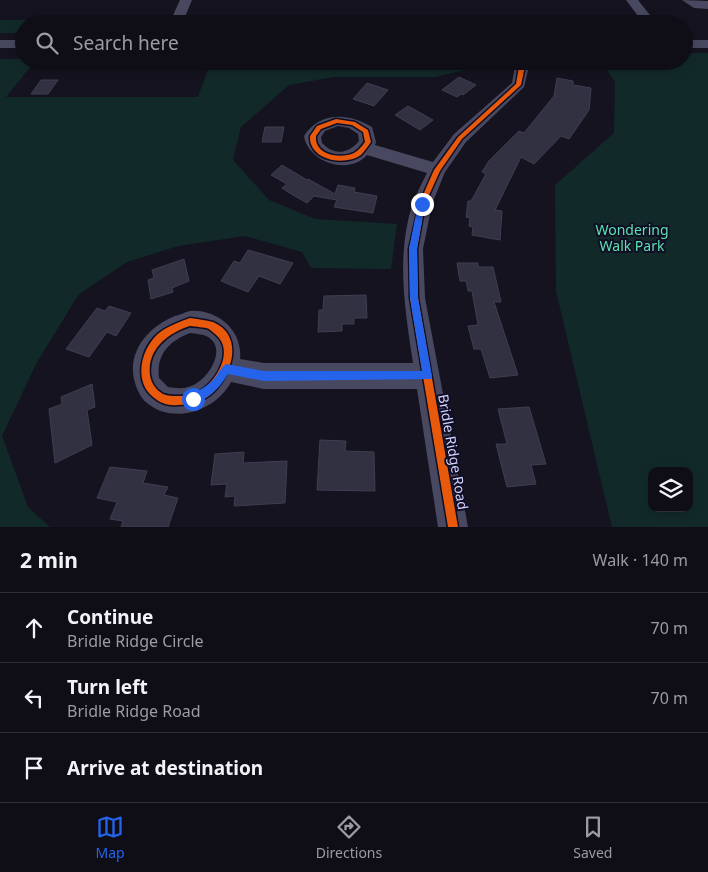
<!DOCTYPE html>
<html lang="en">
<head>
<meta charset="utf-8">
<style>
	body { margin:0; font-family:"Noto Sans",sans-serif; background:#181720; color:#f1f3f6 }
	.controls { position:absolute; right:15px; bottom:15px; display:grid; overflow:hidden; border-radius:10px; box-shadow:0 2px 8px #0003 }
	.controls button { width:45px; height:45px; display:grid; place-items:center; padding:0; border:0; border-bottom:1px solid #2f2e36; background:#0f0e17; color:#f1f3f6; font:25px sans-serif }
	.stop { position:absolute; width:15px; height:15px; margin:-11px; border:4px solid #2563eb; border-radius:50%; background:#fff }
	.stop.end { background:#2563eb; border-color:#fff; box-shadow:0 1px 5px #0008 }
	.list { margin:0; padding:0; list-style:none }
	h2 { display:flex; justify-content:space-between; align-items:center; height:65px; margin:0; padding:0 20px; font-size:21px }
	h2 small { font-size:16px; font-weight:400; color:#9b9ca1 }
	.list li { display:grid; grid-template-columns:32px 1fr auto; gap:15px; align-items:center; box-sizing:border-box; height:70px; padding:0 20px; border-top:1px solid #2f2e36 }
	.list b { display:block; font-size:19px; white-space:nowrap }
	.list p { margin:0; font-size:16px; white-space:nowrap; color:#9b9ca1 }
	.list em { font-size:16px; font-style:normal; color:#9b9ca1 }
	.icon { flex:none; width:28px; height:28px; fill:none; stroke:currentColor; stroke-width:2; stroke-linecap:round; stroke-linejoin:round }
	.map { position:relative; flex:none; width:708px; height:527px; overflow:hidden }
	.search { position:absolute; background:#0f0e17; box-shadow:0 2px 8px #0003; left:15px; right:15px; top:15px; height:55px; display:flex; align-items:center; gap:12px; box-sizing:border-box; padding:0 18px; border-radius:28px; color:#9b9ca1; font-size:19px }
	.sheet { height:275px; background:#0f0e17 }
	nav { display:flex; justify-content:space-around; align-items:center; box-sizing:border-box; height:70px; border-top:1px solid #2f2e36; background:#0f0e17; font-size:14px; color:#9b9ca1 }
	nav a { display:grid; justify-items:center; gap:2px }
	nav .on { color:#2563eb }
	.map>svg:first-child { display:block }
	.green { fill:#112a29; fill-rule:evenodd }
	.building { fill:#323141; stroke:#3f3e53 }
	.lines { fill:none; stroke-linecap:round; stroke-linejoin:round }
	.minor { fill:#484960; fill-rule:evenodd }
	.cycleway-casing { stroke:#100e24; stroke-width:3 }
	.cycleway { fill:#e8590c; fill-rule:evenodd }
	.route { fill:#2563eb }
	.labels { text-anchor:middle; stroke-width:4; stroke-linejoin:round; paint-order:stroke }
	.park-label { font-size:14px; fill:#5de0b0; stroke:#100e24 }
	.street-label { font-size:14px; fill:#d2d2ff; stroke:#100e24 }
</style>
</head>
<body>
<div class="map">
<svg width="708" height="527" viewBox="0 0 708 527">
	<rect width="100%" height="100%" fill="#14131f"/>
	<!-- green -->
	<path class="green" d="M 161,19 L 158,24 L 24,24 L 24,33 L 0,33 L 0,20 Z
		M 684,53 L 708,53 L 708,527 L 612,527 L 556,291 L 555,185 L 614,133 L 615,82 L 601,61 L 684,61 ZM 652,471 L 689,471 L 689,508 L 652,508 Z
		M 0,59 L 24,59 L 24,61 L 35,61 L 6,97 L 198,97 L 211,61 L 462,61 L 465,70 L 435,77 L 334,77 L 289,85 L 241,127 L 233,160 L 269,200 L 315,219 L 397,224 L 391,269 L 311,268 L 302,252 L 245,236 L 178,246 L 127,262 L 79,294 L 37,362 L 2,436 L 28,507 L 50,527 L 0,527 Z"/>
	<!-- building -->
	<path class="building" d="M 459,77 L 476,85 L 463,95 L 461,94 L 457,97 L 442,90 Z
		M 557,78 L 573,81 L 573,85 L 591,88 L 589,110 L 569,139 L 561,136 L 534,164 L 521,157 L 495,210 L 502,211 L 500,240 L 472,235 L 473,227 L 469,226 L 470,218 L 466,217 L 468,201 L 471,201 L 486,174 L 482,172 L 489,161 L 519,131 L 524,133 L 554,96 Z
		M 41,80 L 58,80 L 48,94 L 31,94 Z
		M 367,83 L 388,90 L 374,106 L 353,99 Z
		M 408,106 L 433,120 L 420,130 L 395,115 Z
		M 265,127 L 284,127 L 281,142 L 262,142 Z
		M 282,165 L 307,180 L 308,179 L 335,194 L 338,185 L 355,188 L 354,192 L 377,196 L 373,213 L 334,207 L 337,200 L 314,196 L 307,203 L 288,192 L 282,188 L 287,184 L 271,175 Z
		M 248,250 L 293,263 L 280,284 L 259,276 L 248,292 L 221,281 L 234,261 L 240,263 Z
		M 184,259 L 189,281 L 172,288 L 173,292 L 151,299 L 148,280 L 154,278 L 152,270 Z
		M 457,263 L 478,263 L 478,267 L 493,267 L 501,302 L 494,302 L 518,375 L 490,378 L 481,349 L 474,349 L 468,326 L 478,325 L 472,291 L 468,291 L 466,281 L 460,281 Z
		M 366,295 L 367,318 L 354,318 L 354,324 L 342,324 L 342,331 L 318,332 L 319,310 L 323,310 L 324,296 Z
		M 109,306 L 131,313 L 116,336 L 107,332 L 89,357 L 66,349 L 97,308 L 105,311 Z
		M 92,384 L 95,407 L 87,410 L 92,445 L 55,463 L 49,409 L 62,404 L 61,397 Z
		M 529,407 L 546,464 L 531,465 L 536,484 L 507,487 L 496,444 L 507,444 L 498,409 Z
		M 320,440 L 346,441 L 345,451 L 374,452 L 375,491 L 317,490 Z
		M 244,452 L 243,463 L 287,461 L 285,503 L 234,506 L 235,496 L 225,497 L 227,484 L 211,485 L 215,454 Z
		M 110,467 L 147,471 L 143,483 L 168,487 L 164,495 L 178,498 L 168,527 L 121,527 L 123,521 L 110,519 L 117,502 L 97,498 Z"/>
	<g class="lines">
		<!-- minor -->
		<path class="minor" d="M 180,0 L 192,0 L 182,24 L 169,24 Z
			M 626,0 L 638,0 L 657,24 L 644,24 Z
			M 682,0 L 708,1 L 708,9 L 694,8 Z
			M 0,40 L 24,40 L 24,48 L 0,48 Z
			M 684,40 L 708,40 L 708,48 L 684,48 Z
			M 513,61 L 527,61 L 529,66 L 524,87 L 466,142 L 445,172 L 432,204 L 423,249 L 425,298 L 468,527 L 438,527 L 417,389 L 264,389 L 231,382 C 216,411 173,425 147,403 C 139,397 134,383 133,373 C 131,346 152,325 175,316 C 180,315 185,312 190,311 C 218,309 243,331 240,359 L 264,363 L 413,363 C 405,310 396,257 412,205 C 416,194 422,183 427,173 L 367,155 C 349,176 308,162 304,136 C 320,111 349,113 372,127 L 376,142 L 375,145 L 433,162 L 454,134 L 512,83 L 515,66 ZM 338,126 L 349,128 L 358,134 L 359,141 C 348,154 335,156 322,143 L 321,137 L 325,131 ZM 190,333 C 195,334 202,334 206,336 C 230,347 207,383 188,387 C 183,389 174,388 168,387 L 159,378 C 156,355 169,341 190,333 Z"/>
		<!-- cycleway casing -->
		<g class="cycleway-casing">
			<path id="cycleway" d="M 518,61 L 523,61 L 525,66 L 521,85 L 462,139 L 440,171 L 425,204 L 417,249 L 418,298 L 458,527 L 448,527 L 410,298 L 409,249 L 419,204 L 434,170 L 458,137 L 516,84 L 519,66 Z
				M 336,119 L 355,122 L 368,130 L 371,142 C 368,146 365,151 361,155 C 347,165 317,162 311,144 C 310,142 310,139 310,136 L 317,126 ZM 337,123 L 352,125 L 363,132 L 365,142 C 362,146 358,151 354,153 C 343,158 323,157 317,144 C 316,142 316,139 316,136 L 321,129 Z
				M 190,318 C 197,319 206,320 213,322 C 246,336 231,378 210,395 C 201,402 189,405 178,405 C 168,406 160,403 153,397 C 133,381 141,348 159,333 C 168,326 179,322 190,318 ZM 190,326 C 196,327 204,327 209,329 C 210,330 214,333 215,334 C 234,349 219,377 203,389 C 195,395 187,396 178,396 C 172,396 168,396 163,394 C 156,390 151,383 150,375 C 147,349 168,333 190,326 Z"/>
		</g>
		<!-- cycleway -->
		<use href="#cycleway" class="cycleway"/>
	</g>
	<!-- route -->
	<path class="route" d="M 422,201 L 425,204 L 417,249 L 418,298 L 432,376 L 431,379 L 264,381 L 228,374 C 219,389 209,398 193,404 L 189,403 L 189,396 C 198,391 206,387 213,380 C 218,375 220,368 226,364 L 264,371 L 422,371 L 410,298 L 409,249 L 418,204 Z"/>
	<g class="labels">
		<!-- park labels -->
		<g class="park-label">
			<text x="632" y="235">Wondering<tspan x="632" dy="16">Walk Park</tspan></text>
		</g>
		<!-- street labels -->
		<g class="street-label">
			<text transform="translate(453 452) rotate(80)" y="5">Bridle Ridge Road</text>
		</g>
	</g>
</svg>
<div class="controls">
<button><svg class="icon" aria-label="layers" viewBox="0 0 24 24"><path d="M12 4l9 5-9 5-9-5zM3 14l9 5 9-5"/></svg></button>
</div>
<div class="stop" style="left:193px;top:399px"></div>
<div class="stop end" style="left:422px;top:204px"></div>
<div class="search"><svg class="icon" aria-label="search" viewBox="0 0 24 24"><circle cx="10" cy="10" r="6"/><path d="M15 15l6 6"/></svg>Search here</div>
</div>
<section class="sheet">
<h2>2 min<small>Walk · 140 m</small></h2>
<ul class="list">
<li><svg class="icon" aria-label="ahead" viewBox="0 0 24 24"><path d="M12 20V5M6 11l6-6 6 6"/></svg><div><b>Continue</b><p>Bridle Ridge Circle</p></div><em>70 m</em></li>
<li><svg class="icon" aria-label="left" viewBox="0 0 24 24"><path d="M17 20v-9H6M10 6l-5 5 5 5"/></svg><div><b>Turn left</b><p>Bridle Ridge Road</p></div><em>70 m</em></li>
<li><svg class="icon" aria-label="arrive" viewBox="0 0 24 24"><path d="M6 21V4h12l-3 4 3 4H6"/></svg><div><b>Arrive at destination</b></div></li>
</ul>
</section>
<nav>
<a class="on"><svg class="icon" aria-label="map" viewBox="0 0 24 24"><path d="M3 6l6-2 6 2 6-2v14l-6 2-6-2-6 2zM9 4v14M15 6v14"/></svg>Map</a>
<a><svg class="icon" aria-label="directions" viewBox="0 0 24 24"><path d="M12 3l9 9-9 9-9-9zM9 14v-3h6M13 9l2 2-2 2"/></svg>Directions</a>
<a><svg class="icon" aria-label="saved" viewBox="0 0 24 24"><path d="M7 4h10v16l-5-4-5 4z"/></svg>Saved</a>
</nav>
</body>
</html>
